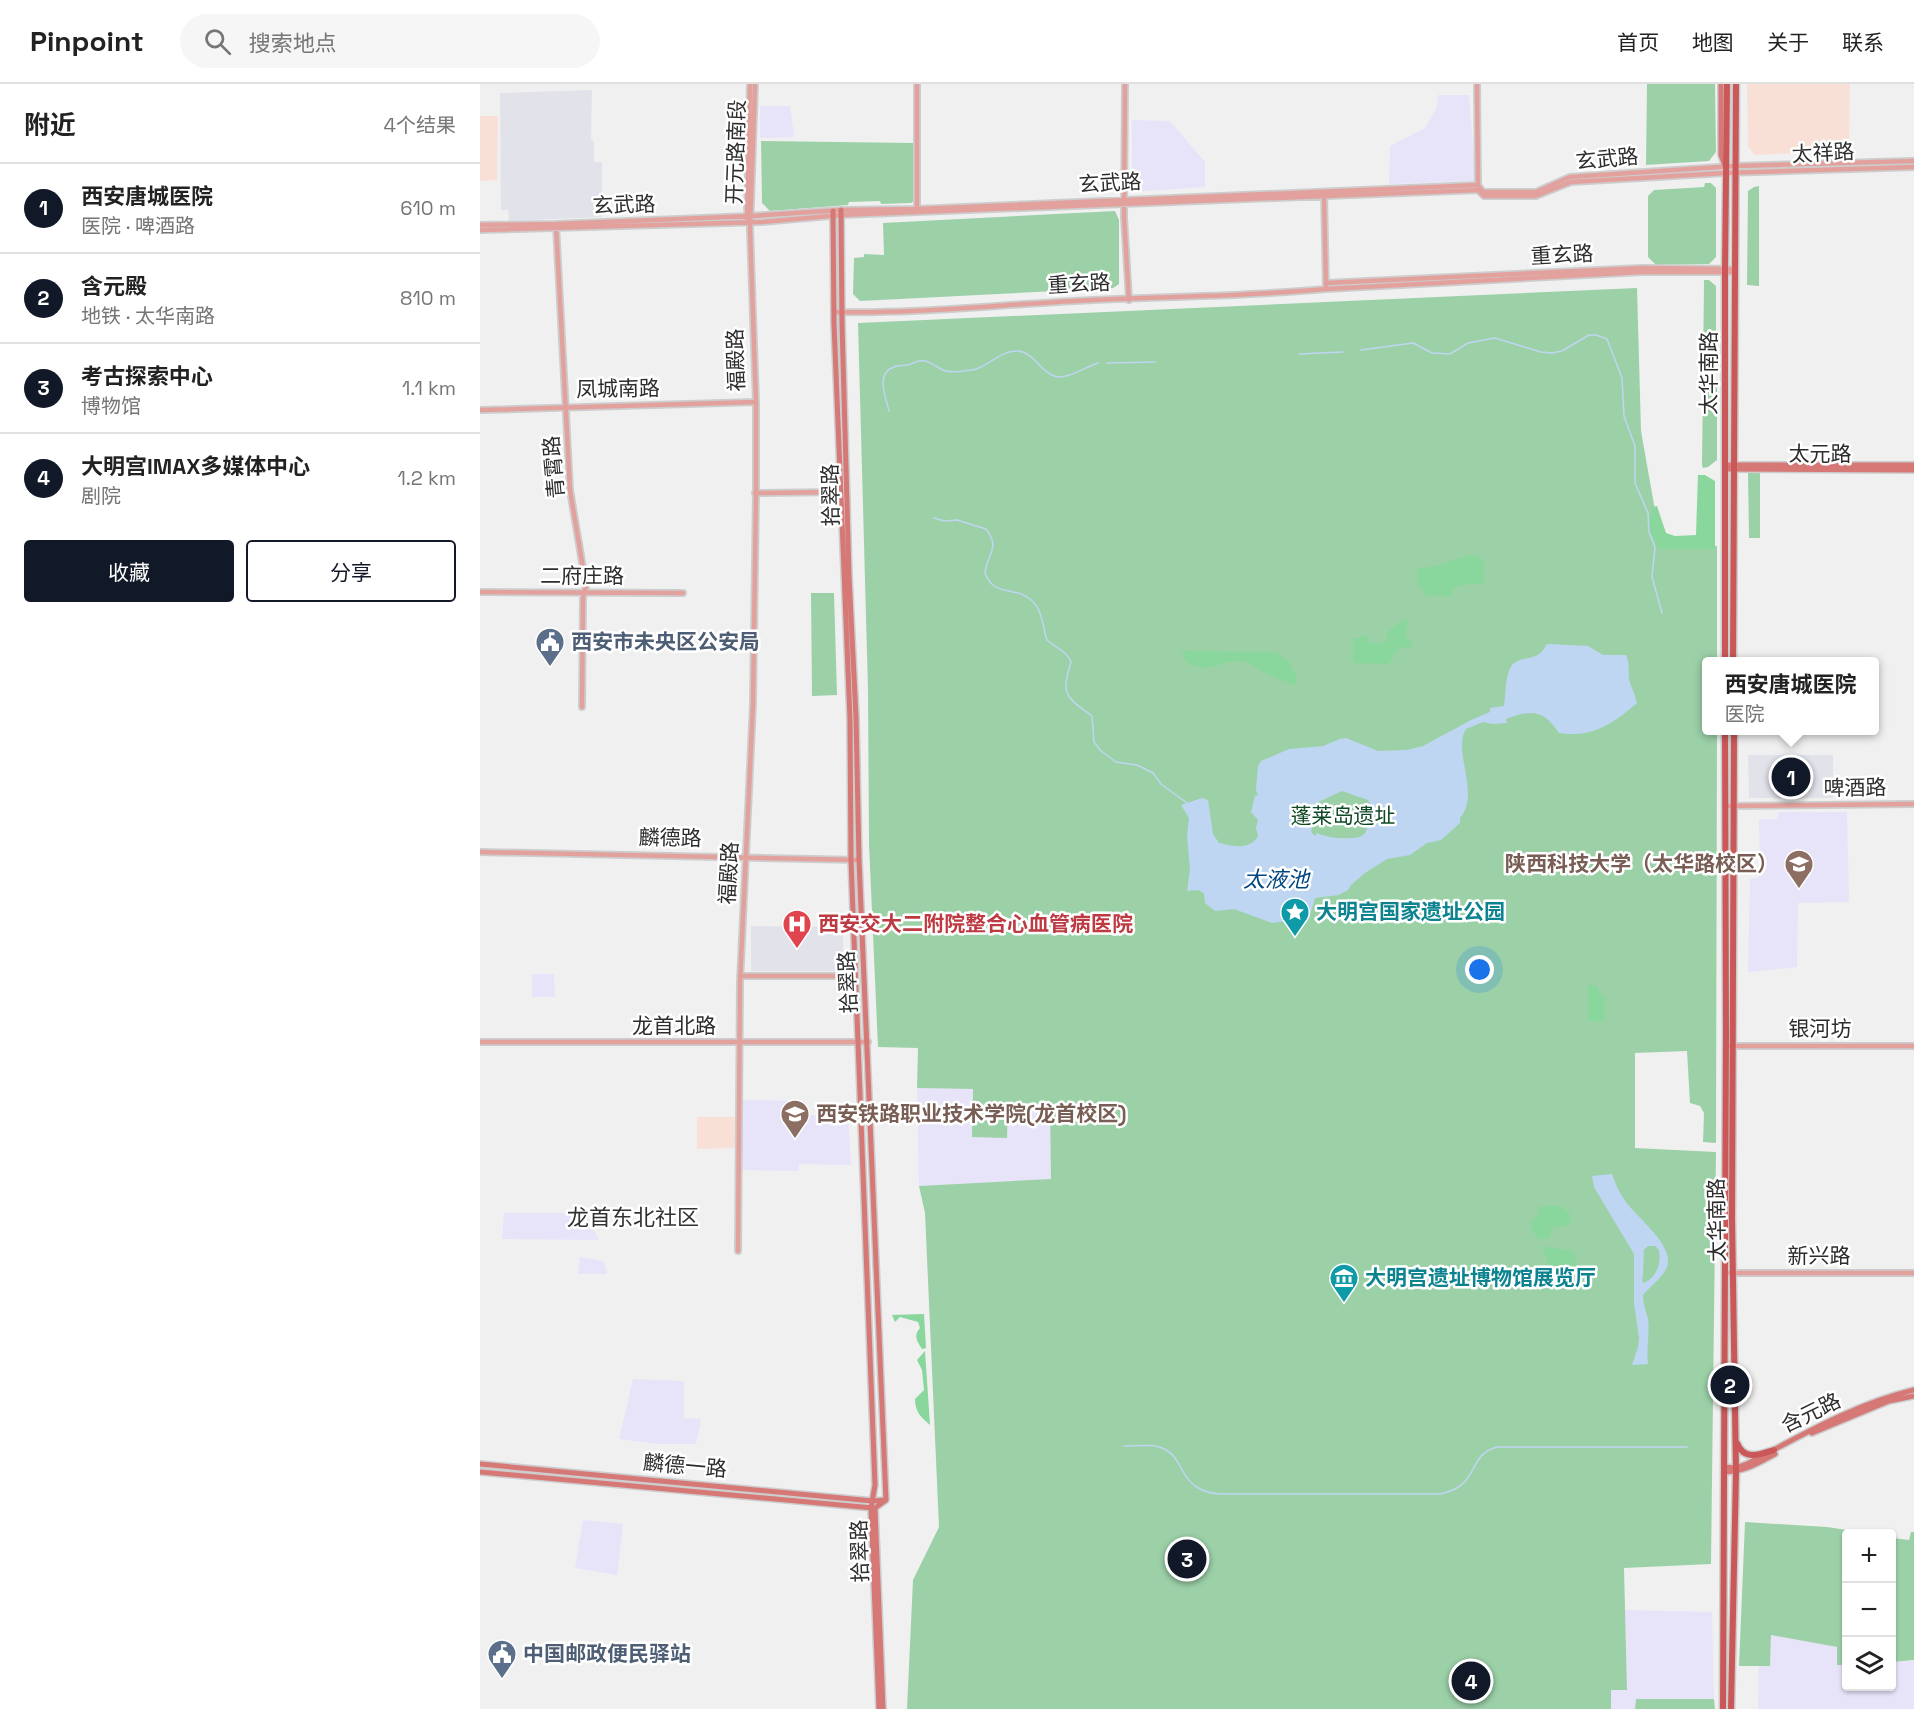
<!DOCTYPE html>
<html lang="zh">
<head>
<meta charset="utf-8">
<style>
	body { margin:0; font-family:"Space Grotesk","Noto Sans SC",sans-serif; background:#f6f6f6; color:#222 }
	.controls { position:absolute; right:18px; bottom:18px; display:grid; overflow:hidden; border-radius:6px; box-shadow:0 2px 4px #0004 }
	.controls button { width:54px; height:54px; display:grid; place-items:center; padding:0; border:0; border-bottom:2px solid #e0e0e0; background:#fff; color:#222; font:30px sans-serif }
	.you { position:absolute; left:1000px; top:886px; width:21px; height:21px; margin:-15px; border:4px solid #fff; border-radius:50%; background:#1a73e8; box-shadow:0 0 0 9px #1a73e833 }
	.badge { display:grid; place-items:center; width:39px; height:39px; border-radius:50%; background:#111827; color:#fff; font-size:20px; font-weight:700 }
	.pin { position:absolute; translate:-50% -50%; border:3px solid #fff; box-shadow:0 2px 6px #0006 }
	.popup { position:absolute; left:1222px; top:573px; width:177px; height:78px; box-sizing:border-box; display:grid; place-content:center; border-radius:6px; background:#fff; filter:drop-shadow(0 2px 4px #0005); font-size:20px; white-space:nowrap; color:#767676 }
	.popup b { font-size:22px; color:#222 }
	.popup::after { content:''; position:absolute; left:50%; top:100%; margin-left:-12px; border:12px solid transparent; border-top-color:#fff }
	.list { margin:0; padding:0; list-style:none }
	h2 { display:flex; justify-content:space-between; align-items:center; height:78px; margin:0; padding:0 24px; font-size:26px }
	h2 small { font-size:20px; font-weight:400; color:#767676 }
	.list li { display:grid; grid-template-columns:39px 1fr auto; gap:18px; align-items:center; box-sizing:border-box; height:90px; padding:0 24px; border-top:2px solid #e0e0e0 }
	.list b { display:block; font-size:22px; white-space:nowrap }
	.list p { margin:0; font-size:20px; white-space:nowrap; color:#767676 }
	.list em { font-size:20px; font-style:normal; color:#767676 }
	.actions { display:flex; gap:12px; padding:18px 24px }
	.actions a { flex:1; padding:14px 0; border:2px solid #111827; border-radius:6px; text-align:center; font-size:21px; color:#111827 }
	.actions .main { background:#111827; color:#fff }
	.icon { flex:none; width:33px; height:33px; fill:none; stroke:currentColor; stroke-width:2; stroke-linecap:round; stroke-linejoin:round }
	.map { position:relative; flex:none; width:1434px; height:1625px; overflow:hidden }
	header { display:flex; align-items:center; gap:36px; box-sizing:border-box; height:84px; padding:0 30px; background:#fff; border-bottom:2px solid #e0e0e0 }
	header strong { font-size:28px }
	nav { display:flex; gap:33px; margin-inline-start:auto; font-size:21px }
	.search { width:420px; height:54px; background:#f6f6f6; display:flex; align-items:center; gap:15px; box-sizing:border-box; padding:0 21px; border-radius:33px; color:#767676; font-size:22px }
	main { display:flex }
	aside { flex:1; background:#fff }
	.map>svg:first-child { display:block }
	.commercial { fill:#f9e0d7 }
	.built { fill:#e2e2eb }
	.education { fill:#e7e3f9 }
	.green { fill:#9cd1a8 }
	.forest { fill:#89d79c }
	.water { fill:#bed6f1; fill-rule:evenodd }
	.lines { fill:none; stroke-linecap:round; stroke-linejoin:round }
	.stream { stroke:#bed6f1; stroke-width:1.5 }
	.tertiary-casing { stroke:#cdcdce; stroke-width:8 }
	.secondary-casing { stroke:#cdcdce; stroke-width:8 }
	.primary-casing { stroke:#cdcdce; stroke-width:9 }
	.tertiary { stroke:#e2a19d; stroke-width:4.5 }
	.secondary { stroke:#d67875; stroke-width:5 }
	.primary { stroke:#cb5858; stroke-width:6 }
	.labels { text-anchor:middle; stroke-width:5; stroke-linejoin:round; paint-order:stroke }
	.street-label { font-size:21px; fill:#2d2d2d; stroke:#fff }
	.service-label { font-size:21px; font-weight:bold; fill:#4e5e75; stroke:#fff; text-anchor:start }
	.park-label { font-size:21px; fill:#0f4925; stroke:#fff }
	.education-label { font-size:21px; font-weight:bold; fill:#785e54; stroke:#fff; text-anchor:end }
	.culture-label { font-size:21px; font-weight:bold; fill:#0d838f; stroke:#fff; text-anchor:start }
	.health-label { font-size:21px; font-weight:bold; fill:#be3a42; stroke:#fff; text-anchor:start }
	.water-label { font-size:22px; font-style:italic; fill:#004680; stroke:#fff }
	.neighbourhood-label { font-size:22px; fill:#323233; stroke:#fff }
</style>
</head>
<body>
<header>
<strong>Pinpoint</strong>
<div class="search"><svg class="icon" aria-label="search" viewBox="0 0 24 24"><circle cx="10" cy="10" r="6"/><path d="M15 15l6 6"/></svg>搜索地点</div>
<nav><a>首页</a><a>地图</a><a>关于</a><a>联系</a></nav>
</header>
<main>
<aside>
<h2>附近<small>4个结果</small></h2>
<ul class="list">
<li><span class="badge">1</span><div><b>西安唐城医院</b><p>医院 · 啤酒路</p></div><em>610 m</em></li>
<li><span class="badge">2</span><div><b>含元殿</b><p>地铁 · 太华南路</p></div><em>810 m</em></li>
<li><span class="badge">3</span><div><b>考古探索中心</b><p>博物馆</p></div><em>1.1 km</em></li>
<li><span class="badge">4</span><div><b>大明宫IMAX多媒体中心</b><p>剧院</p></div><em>1.2 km</em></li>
</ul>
<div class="actions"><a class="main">收藏</a><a>分享</a></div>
</aside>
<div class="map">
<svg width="1434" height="1625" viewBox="0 0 1434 1625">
	<rect width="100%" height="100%" fill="#f0f0f1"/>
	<!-- commercial -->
	<path class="commercial" d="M 1267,0 L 1370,0 L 1369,63 L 1363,67 L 1275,71 L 1268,63 Z
		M 0,32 L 18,32 L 17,96 L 0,97 Z
		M 217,1033 L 255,1033 L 256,1064 L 217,1065 Z"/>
	<!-- built -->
	<path class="built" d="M 112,6 L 111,55 L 114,58 L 114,78 L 122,78 L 122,133 L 29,137 L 28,126 L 21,126 L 20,9 Z
		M 1268,671 L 1353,671 L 1353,714 L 1269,714 Z
		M 271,842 L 363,843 L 363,887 L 271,887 Z"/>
	<!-- education -->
	<path class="education" d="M 958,11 L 989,11 L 996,97 L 909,100 L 910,62 L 945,44 L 957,23 Z
		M 280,22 L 310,22 L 314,53 L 280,54 Z
		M 652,36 L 690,37 L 725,78 L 725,103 L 652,108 Z
		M 1298,728 L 1367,728 L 1369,818 L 1318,819 L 1317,883 L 1268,888 L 1270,795 L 1278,794 L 1280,789 L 1279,735 L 1298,735 Z
		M 52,890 L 74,890 L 75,913 L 52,913 Z
		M 437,1004 L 493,1005 L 492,1053 L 528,1019 L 570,1020 L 572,1095 L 439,1102 Z
		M 261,1016 L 320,1017 L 322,1031 L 368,1032 L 371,1081 L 319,1080 L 318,1087 L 262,1086 Z
		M 24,1129 L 105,1129 L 119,1156 L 22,1155 Z
		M 100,1173 L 124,1177 L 127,1190 L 98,1190 Z
		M 153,1295 L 204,1297 L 204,1334 L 221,1335 L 216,1360 L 178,1360 L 139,1355 Z
		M 103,1436 L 143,1440 L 137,1491 L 95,1484 Z
		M 1145,1526 L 1232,1528 L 1234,1615 L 1156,1615 L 1155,1625 L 1131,1625 L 1131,1606 L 1147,1606 Z
		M 1291,1551 L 1357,1563 L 1357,1581 L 1366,1581 L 1366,1602 L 1412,1602 L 1412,1578 L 1434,1577 L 1434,1625 L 1278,1625 L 1279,1582 L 1290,1582 Z"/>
	<!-- green -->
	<path class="green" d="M 1167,0 L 1235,0 L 1236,68 L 1229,77 L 1166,81 Z
		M 281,57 L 433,59 L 434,117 L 431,119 L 401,120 L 400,117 L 369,118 L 368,121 L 290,127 L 282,119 Z
		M 1225,99 L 1231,99 L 1236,104 L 1236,173 L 1229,180 L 1176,181 L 1168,173 L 1168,112 L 1174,106 L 1224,103 Z
		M 1279,102 L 1279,202 L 1267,201 L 1268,107 L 1274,103 Z
		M 635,127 L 639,136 L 639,200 L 633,204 L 380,217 L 373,210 L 374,174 L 384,173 L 384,170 L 404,171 L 403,139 Z
		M 1224,196 L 1229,196 L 1236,202 L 1236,279 L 1226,289 L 1223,289 Z
		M 1157,204 L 1161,347 L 1181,460 L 1237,462 L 1237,577 L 1227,578 L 1227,646 L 1237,647 L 1236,1059 L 1223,1058 L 1224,1029 L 1220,1022 L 1210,1019 L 1207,967 L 1155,969 L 1155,1064 L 1236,1068 L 1231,1480 L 1144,1484 L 1147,1606 L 1131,1606 L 1131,1625 L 427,1625 L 433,1496 L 459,1443 L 445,1129 L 439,1102 L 571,1095 L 570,1020 L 528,1019 L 527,1054 L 492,1053 L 493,1005 L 437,1004 L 438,964 L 398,963 L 389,760 L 388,606 L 378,239 Z
		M 1223,295 L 1227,295 L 1237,304 L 1237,376 L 1228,383 L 1223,384 L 1222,381 Z
		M 1268,389 L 1280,389 L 1280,454 L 1269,454 Z
		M 331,509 L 354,509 L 357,611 L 332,612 Z
		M 1265,1438 L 1347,1443 L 1387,1449 L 1366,1450 L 1366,1581 L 1357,1581 L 1357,1563 L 1291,1551 L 1290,1582 L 1259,1582 Z
		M 1431,1448 L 1434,1448 L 1434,1576 L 1412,1578 L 1412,1454 L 1429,1456 Z
		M 1156,1615 L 1234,1615 L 1235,1625 L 1155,1625 Z"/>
	<!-- forest -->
	<path class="forest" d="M 1218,391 L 1225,391 L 1235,397 L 1235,465 L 1178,465 L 1168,441 L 1173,423 L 1177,422 L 1186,449 L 1195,452 L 1216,451 Z
		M 990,471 L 999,473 L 1005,479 L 1003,500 L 986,500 L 974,504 L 971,513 L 945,511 L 939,501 L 937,485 L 959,481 Z
		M 928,535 L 925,552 L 934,561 L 928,565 L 923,562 L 917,566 L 909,580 L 873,579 L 873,555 L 888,551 L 888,559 L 905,559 C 908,543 914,542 928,535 Z
		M 702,567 L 796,568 L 810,579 L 816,592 L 816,601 C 804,598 793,593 782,587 C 774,583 770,578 761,577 C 738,576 726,594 704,575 Z
		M 1108,901 L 1117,902 L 1119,909 L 1124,911 L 1125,937 L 1108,937 Z
		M 1059,1122 L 1079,1122 L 1089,1128 L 1091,1138 L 1086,1142 L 1071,1144 L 1069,1155 L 1059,1155 L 1052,1147 L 1051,1138 L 1058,1130 Z
		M 1062,1162 L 1093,1167 L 1099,1191 L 1092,1191 L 1087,1186 L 1070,1186 Z
		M 444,1230 L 446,1264 L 442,1265 C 437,1257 433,1252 440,1244 L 438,1238 L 420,1233 L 415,1238 L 412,1231 Z
		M 445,1267 L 450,1341 C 441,1333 435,1328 435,1315 L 444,1306 L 442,1286 L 437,1276 Z"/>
	<!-- water -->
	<path class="water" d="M 1069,560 L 1108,562 L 1123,571 L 1146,571 C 1150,579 1148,586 1149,595 C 1151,603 1155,610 1157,619 C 1133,640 1112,654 1079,649 C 1064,626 1052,625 1026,635 L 1027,639 L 1013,640 L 1003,638 L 986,645 C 972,667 1001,710 980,734 L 980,739 L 961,756 L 947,759 L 930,771 L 907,775 L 885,789 L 871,801 L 868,806 L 859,811 L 835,814 L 829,834 L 816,839 L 815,836 L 792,839 L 754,825 L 735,827 L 725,819 L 724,810 L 719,806 L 707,807 L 710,785 L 707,752 L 709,734 L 701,721 L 722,714 L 728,716 L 733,750 L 739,759 C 752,762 770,767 778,752 L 776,744 L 778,736 L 771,728 L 775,712 L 778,711 L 776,706 L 778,682 L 781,677 L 809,665 L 843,662 L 860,655 L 866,654 L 898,667 L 927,666 L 943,662 L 991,636 L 1010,628 L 1010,624 L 1024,622 C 1026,610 1025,588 1033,580 C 1044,571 1059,578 1066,561 ZM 862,707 L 888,716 L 893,726 C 891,733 889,743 885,749 C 879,758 846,754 837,749 L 835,752 L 831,748 L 832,745 L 827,726 L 830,722 Z
		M 1132,1090 C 1135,1099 1139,1108 1144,1115 C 1155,1133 1195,1160 1187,1183 C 1182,1195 1171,1201 1163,1211 C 1163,1220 1166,1227 1168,1235 C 1170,1250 1166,1265 1168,1280 L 1152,1281 L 1158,1263 L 1159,1254 L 1154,1219 L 1154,1170 L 1114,1103 L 1112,1092 ZM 1168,1162 L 1175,1162 L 1179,1166 C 1181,1182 1177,1192 1164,1199 L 1162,1197 C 1164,1187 1163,1177 1164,1166 Z"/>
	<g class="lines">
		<!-- stream -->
		<path class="stream" d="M 881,266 L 933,259 L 952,269 L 970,270 L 988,259 L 1015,254 L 1061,268 L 1072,269 L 1082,267 L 1109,251 L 1116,251 L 1127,255 L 1142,294 L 1144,332 L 1155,362 L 1155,399 L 1168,429 L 1169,448 L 1175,463 L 1172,493 L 1182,529
			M 819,270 L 863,268
			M 627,279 L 675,278
			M 409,327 C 406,314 395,289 414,283 C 418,281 423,282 428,281 C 434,279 437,276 445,277 C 451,278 455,282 461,285 C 469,290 483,287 492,286 C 509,283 520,266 538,267 C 555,268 562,292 579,293 C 593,293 605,283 618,279
			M 454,434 L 464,437 L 477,436 L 506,445 C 521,464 507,470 505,489 C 515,516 538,499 555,520 C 563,529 563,545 567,556 C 576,564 587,567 591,578 C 581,611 585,612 612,632 L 614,658 L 621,667 L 636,678 L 657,681 L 673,689 L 681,700 L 707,719
			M 644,1362 C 658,1362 674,1359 686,1366 C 694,1370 697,1377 701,1384 C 710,1402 723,1410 743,1410 L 960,1410 C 1001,1402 986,1371 1017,1363 L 1207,1363"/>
		<!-- tertiary casing -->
		<g class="tertiary-casing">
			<path id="tertiary" d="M 437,0 L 437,126
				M 645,0 L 644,133 L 649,216
				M 997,0 L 998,102
				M 844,110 L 846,205 L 1162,188 L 1254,188
				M 267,134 L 270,0
				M 0,141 L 76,140 L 271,132 L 361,126 L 437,125 L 998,101 L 1003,108 L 1056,108 L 1090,93 L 1255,82 L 1434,77
				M 76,141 L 90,406 L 106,502 L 103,514 L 102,623
				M 0,146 L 281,138 L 361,131 L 998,106 L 1004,112 L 1056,112 L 1091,98 L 1245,89 L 1434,83
				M 846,199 L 1162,184 L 1254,185
				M 354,228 C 434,230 515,221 595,217 C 679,212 762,213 846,205
				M 0,326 L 276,318
				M 275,409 L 359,408
				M 0,508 L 203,509
				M 1245,722 L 1434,720
				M 0,768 L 379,776
				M 260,892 L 375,892
				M 0,958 L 388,958
				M 1251,962 L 1434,962
				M 258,1167 L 260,898 L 273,620 L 276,409 L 276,318 L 270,145 L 275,0
				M 1250,1189 L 1434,1189"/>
		</g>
		<!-- secondary casing -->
		<g class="secondary-casing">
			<path id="secondary" d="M 1241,0 L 1241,71 L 1245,82
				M 361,126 L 362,239 L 369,492 L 376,633 L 379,776 L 406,1416 L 395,1424 L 403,1625
				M 353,127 L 354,240 L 370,635 L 371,776 L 395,1401 L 391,1424 L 399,1625
				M 1246,381 L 1434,381
				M 1246,385 L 1434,386
				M 1332,1349 L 1409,1317 L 1434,1312
				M 0,1380 L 393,1417 L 405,1416
				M 1244,1383 L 1256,1384 L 1269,1379 C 1322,1351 1375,1320 1434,1306
				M 0,1388 L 393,1424
				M 1244,1388 C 1264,1388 1278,1379 1295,1370"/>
		</g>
		<!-- primary casing -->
		<g class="primary-casing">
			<path id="primary" d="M 1245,578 L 1245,185 L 1247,0
				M 1253,578 L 1256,0
				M 1257,1359 C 1264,1377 1279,1371 1294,1366
				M 1243,1625 L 1246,949 L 1245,646
				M 1251,1625 L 1256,1388 L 1252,1134 L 1254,646"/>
		</g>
		<!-- tertiary -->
		<use href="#tertiary" class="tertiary"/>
		<!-- secondary -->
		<use href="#secondary" class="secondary"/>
		<!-- primary -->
		<use href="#primary" class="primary"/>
	</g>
	<!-- icons -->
	<defs>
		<g id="civic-pin" transform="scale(1.5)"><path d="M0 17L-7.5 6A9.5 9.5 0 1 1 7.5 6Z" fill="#5c6f8a" stroke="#fff"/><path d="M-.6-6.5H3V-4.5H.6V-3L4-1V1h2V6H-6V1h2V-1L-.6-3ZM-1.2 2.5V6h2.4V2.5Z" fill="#fff"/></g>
		<g id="university-pin" transform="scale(1.5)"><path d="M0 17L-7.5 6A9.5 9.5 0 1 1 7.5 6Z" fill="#8d6e63" stroke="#fff"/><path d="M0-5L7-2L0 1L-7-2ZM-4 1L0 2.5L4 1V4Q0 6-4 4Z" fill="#fff"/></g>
		<g id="sight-pin" transform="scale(1.5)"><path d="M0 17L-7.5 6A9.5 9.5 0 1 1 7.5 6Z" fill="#0f9aa8" stroke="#fff"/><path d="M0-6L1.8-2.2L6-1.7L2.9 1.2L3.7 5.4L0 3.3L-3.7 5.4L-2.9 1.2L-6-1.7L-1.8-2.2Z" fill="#fff"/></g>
		<g id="hospital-pin" transform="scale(1.5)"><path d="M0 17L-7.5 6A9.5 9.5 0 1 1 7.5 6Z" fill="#e0444e" stroke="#fff"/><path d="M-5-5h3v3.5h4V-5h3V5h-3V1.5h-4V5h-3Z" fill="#fff"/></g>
		<g id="museum-pin" transform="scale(1.5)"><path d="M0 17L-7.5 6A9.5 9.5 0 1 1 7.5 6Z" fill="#0f9aa8" stroke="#fff"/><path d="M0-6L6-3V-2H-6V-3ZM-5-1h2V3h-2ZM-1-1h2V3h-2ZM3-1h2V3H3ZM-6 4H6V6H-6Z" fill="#fff"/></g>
	</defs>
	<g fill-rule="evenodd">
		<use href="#civic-pin" x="70" y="558"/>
		<use href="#university-pin" x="1319" y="780"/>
		<use href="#sight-pin" x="815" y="828"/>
		<use href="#hospital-pin" x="317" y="840"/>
		<use href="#university-pin" x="315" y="1030"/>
		<use href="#museum-pin" x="864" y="1194"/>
		<use href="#civic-pin" x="22" y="1570"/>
	</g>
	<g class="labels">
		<!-- street labels -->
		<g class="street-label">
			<text transform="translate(256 68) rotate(-88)" y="7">开元路南段</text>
			<text transform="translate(1343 69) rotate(-3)" y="7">太祥路</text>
			<text transform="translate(1127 75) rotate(-5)" y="7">玄武路</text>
			<text transform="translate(630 99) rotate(-3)" y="7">玄武路</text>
			<text transform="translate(144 121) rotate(-2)" y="7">玄武路</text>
			<text transform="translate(1082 171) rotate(-3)" y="7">重玄路</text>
			<text transform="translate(599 200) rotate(-3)" y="7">重玄路</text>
			<text transform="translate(256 276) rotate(-92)" y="7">福殿路</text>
			<text transform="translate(1229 289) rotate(-90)" y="7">太华南路</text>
			<text transform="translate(138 305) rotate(-1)" y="7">凤城南路</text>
			<text x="1340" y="377">太元路</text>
			<text transform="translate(74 383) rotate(-95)" y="7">青霄路</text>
			<text transform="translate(351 411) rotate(-91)" y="7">拾翠路</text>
			<text x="102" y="499">二府庄路</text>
			<text transform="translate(1375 704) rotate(-1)" y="7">啤酒路</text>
			<text transform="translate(190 754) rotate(1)" y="7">麟德路</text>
			<text transform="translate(249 789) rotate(-87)" y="7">福殿路</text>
			<text transform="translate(368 898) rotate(-93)" y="7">拾翠路</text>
			<text x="194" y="949">龙首北路</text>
			<text x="1340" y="952">银河坊</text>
			<text transform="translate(1237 1136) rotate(-91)" y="7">太华南路</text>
			<text x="1339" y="1179">新兴路</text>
			<text transform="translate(1331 1329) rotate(-26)" y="7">含元路</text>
			<text transform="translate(205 1382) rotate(5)" y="7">麟德一路</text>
			<text transform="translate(380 1467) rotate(-92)" y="7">拾翠路</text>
		</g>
		<!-- service labels -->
		<g class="service-label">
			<text x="91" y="565">西安市未央区公安局</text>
			<text x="43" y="1577">中国邮政便民驿站</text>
		</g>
		<!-- park labels -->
		<g class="park-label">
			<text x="863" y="739">蓬莱岛遗址</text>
		</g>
		<!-- education labels -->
		<g class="education-label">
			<text x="1298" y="787">陕西科技大学（太华路校区）</text>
			<text x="336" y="1037" text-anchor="start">西安铁路职业技术学院(龙首校区)</text>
		</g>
		<!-- culture labels -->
		<g class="culture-label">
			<text x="836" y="835">大明宫国家遗址公园</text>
			<text x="885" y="1201">大明宫遗址博物馆展览厅</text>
		</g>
		<!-- health labels -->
		<g class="health-label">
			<text x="338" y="847">西安交大二附院整合心血管病医院</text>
		</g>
		<!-- water labels -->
		<g class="water-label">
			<text x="796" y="803">太液池</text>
		</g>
		<!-- neighbourhood labels -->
		<g class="neighbourhood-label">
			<text x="153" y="1141">龙首东北社区</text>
		</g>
	</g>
</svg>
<div class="controls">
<button>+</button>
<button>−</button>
<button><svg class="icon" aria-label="layers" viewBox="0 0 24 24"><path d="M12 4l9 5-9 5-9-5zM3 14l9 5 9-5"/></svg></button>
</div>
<div class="you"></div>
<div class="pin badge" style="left:1311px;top:693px">1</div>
<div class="popup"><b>西安唐城医院</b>医院</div>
<div class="pin badge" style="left:1250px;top:1301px">2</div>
<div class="pin badge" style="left:707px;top:1475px">3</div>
<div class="pin badge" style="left:991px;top:1597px">4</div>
</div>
</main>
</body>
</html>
